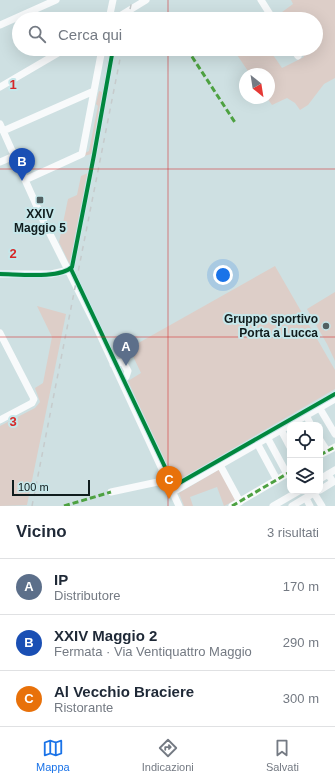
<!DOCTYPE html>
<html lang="it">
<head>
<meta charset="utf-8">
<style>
	body { margin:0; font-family:Arial,sans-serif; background:#f2f2f3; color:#1f2937 }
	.controls { position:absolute; right:12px; bottom:12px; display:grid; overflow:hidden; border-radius:8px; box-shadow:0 4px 16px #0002 }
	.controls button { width:36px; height:36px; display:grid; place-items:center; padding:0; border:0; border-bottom:1px solid #e0e1e3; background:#fff; color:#1f2937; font:20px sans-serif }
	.compass { position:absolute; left:239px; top:68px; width:36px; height:36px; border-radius:50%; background:#fff; box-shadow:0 4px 16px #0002; rotate:150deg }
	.scale { position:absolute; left:12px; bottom:10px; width:78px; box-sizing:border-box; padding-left:4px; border:2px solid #101c1d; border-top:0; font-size:11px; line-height:14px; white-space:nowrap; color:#101c1d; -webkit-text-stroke:3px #c6e7ea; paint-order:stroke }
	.you { position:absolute; left:223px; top:275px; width:14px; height:14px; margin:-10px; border:3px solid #fff; border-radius:50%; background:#1a73e8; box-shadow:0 0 0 6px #1a73e833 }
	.badge { display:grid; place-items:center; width:26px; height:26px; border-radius:50%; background:#1a73e8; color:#fff; font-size:13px; font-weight:700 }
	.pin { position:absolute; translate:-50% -33px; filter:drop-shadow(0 1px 2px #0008) }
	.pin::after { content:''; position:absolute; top:21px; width:14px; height:12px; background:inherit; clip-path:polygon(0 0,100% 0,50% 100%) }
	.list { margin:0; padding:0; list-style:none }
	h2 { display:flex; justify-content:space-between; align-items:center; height:52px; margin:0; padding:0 16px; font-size:17px }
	h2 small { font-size:13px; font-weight:400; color:#747a83 }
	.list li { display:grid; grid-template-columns:26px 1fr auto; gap:12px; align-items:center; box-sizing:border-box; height:56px; padding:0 16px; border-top:1px solid #e0e1e3 }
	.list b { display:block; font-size:15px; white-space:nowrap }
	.list p { margin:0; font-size:13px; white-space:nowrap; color:#747a83 }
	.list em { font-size:13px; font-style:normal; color:#747a83 }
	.icon { flex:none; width:22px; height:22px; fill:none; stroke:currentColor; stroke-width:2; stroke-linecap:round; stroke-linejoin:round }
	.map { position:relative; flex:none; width:335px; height:506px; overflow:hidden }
	.search { position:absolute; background:#fff; box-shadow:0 4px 16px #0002; left:12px; right:12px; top:12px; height:44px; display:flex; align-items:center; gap:10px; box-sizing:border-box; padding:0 14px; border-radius:22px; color:#747a83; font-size:15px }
	.sheet { height:220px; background:#fff }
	nav { display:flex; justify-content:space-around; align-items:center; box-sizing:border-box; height:56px; border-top:1px solid #e0e1e3; background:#fff; font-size:11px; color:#747a83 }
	nav a { display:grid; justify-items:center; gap:2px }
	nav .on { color:#1a73e8 }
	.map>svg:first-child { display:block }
	.grass { fill:#ddcec8 }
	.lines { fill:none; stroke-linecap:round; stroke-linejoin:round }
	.minor { stroke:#f8fafb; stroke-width:7 }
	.rail { stroke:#c6cbcc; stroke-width:1.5; stroke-dasharray:5 5; stroke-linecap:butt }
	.quiet { stroke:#4da141; stroke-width:3; stroke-dasharray:6 3; stroke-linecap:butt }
	.cycleway-casing { stroke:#c6e7ea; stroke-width:6 }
	.cycleway { stroke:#00873e; stroke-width:4 }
	.grid { fill:none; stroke:#d62828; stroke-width:1; stroke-opacity:0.55 }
	.poi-dot { fill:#526162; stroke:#c6e7ea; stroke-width:1.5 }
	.labels { text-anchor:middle; stroke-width:4; stroke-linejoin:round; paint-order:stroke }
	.poi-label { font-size:12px; font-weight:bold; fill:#101c1d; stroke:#c6e7ea }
	.grid-label { font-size:13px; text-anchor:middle; font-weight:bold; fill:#d62828; stroke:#c6e7ea; stroke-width:4; stroke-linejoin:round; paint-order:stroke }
</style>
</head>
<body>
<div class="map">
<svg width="335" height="506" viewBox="0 0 335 506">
	<rect width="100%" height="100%" fill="#cee0e2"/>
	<!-- grass -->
	<path class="grass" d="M 291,0 L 335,0 L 335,78 L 324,84 L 308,105 L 300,110 L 295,103 L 287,98 L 272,105 L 267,98 L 269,98 L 269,74 L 250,74 L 233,49 L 269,49 L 282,68 L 304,57 L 300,49 L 316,49 L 316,19 L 281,19 L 278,15 L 293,4 Z
		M 110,49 L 116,49 L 95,153 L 84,156 L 85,153 L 89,151 L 98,106 L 96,104 L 99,91 L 102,92 Z
		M 88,173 L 70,265 L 59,242 L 68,199 L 77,195 L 81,176 Z
		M 275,266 L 335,370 L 335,389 L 174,483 L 128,381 L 141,373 L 131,352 L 119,358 L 117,355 Z
		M 335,292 L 335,361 L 327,344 L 307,309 Z
		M 37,306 L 66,314 L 27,505 L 0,506 L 0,426 L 35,408 L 40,402 L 35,388 L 43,383 L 52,337 Z
		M 220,469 L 236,500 L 224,506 L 217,487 L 190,497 L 193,506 L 184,506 L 179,493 Z"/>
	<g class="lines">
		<!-- minor -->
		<path class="minor" d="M 261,0 L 273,19
			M 109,19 L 113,0
			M 115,19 L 146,0
			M 0,25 L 56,0
			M 293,49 L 298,56
			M 0,87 L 65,49
			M 0,124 L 47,229
			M 3,131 L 94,91
			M 0,162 L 14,156
			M 25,180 L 82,154 L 102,49
			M 46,226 L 95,324 L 179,506
			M 0,274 L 51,274 L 69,270
			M 0,333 L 34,399 L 32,403 L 0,420
			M 113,364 L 123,362 L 128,371 L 126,377 L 121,380
			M 319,407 L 335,434
			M 306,415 L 311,425
			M 281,430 L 290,447
			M 267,437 L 287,474
			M 320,440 L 327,451
			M 257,443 L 277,480
			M 320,455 L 335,447
			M 220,465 L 240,502
			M 320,479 L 335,470
			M 320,490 L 333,482 L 328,474
			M 111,492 L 167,480
			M 173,492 L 335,399
			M 314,493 L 322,506
			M 306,498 L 310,506
			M 232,506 L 290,472
			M 273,506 L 299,491
			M 292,506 L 317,491"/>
		<!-- rail -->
		<path class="rail" d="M 128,19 L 132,0
			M 32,506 L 122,49"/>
		<!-- quiet -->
		<path class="quiet" d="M 187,49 L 236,124
			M 320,455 L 335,447
			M 64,506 L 111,492
			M 232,506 L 290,472"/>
		<!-- cycleway casing -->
		<g class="cycleway-casing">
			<path id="cycleway" d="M 71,269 L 174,486 L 335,394
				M 0,274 C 17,274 60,279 72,267 L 94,155 L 113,49"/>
		</g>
		<!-- cycleway -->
		<use href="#cycleway" class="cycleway"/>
	</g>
	<!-- grid -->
	<path class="grid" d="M 168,0 L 168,19M 168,49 L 168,506M 0,169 L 335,169M 0,337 L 335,337"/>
	<!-- markers -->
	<g class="poi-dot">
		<rect x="36" y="196" width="8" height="8" rx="2"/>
		<circle cx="326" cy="326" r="4"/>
	</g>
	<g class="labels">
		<!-- poi labels -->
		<g class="poi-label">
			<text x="40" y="218">XXIV<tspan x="40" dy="14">Maggio 5</tspan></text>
			<text x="318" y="323" text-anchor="end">Gruppo sportivo<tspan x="318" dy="14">Porta a Lucca</tspan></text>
		</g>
	</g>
	<g class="grid-label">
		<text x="13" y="89">1</text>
		<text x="13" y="258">2</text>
		<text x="13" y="426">3</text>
	</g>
</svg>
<div class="controls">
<button><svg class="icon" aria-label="locate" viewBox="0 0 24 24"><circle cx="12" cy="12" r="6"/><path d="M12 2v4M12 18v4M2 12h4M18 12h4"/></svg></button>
<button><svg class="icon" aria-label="layers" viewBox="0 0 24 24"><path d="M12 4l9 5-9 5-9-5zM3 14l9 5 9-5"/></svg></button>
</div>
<svg class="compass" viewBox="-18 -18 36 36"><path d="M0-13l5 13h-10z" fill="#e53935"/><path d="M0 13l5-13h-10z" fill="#747a83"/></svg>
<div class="scale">100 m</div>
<div class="you"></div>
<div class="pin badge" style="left:126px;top:366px;background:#5c6f8a">A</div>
<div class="pin badge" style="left:22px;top:181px;background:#1a4fb4">B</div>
<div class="pin badge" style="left:169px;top:499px;background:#e8710a">C</div>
<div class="search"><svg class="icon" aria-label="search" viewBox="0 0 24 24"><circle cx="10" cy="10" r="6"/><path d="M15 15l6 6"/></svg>Cerca qui</div>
</div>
<section class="sheet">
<h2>Vicino<small>3 risultati</small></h2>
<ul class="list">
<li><span class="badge" style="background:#5c6f8a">A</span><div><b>IP</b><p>Distributore</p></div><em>170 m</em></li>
<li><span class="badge" style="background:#1a4fb4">B</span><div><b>XXIV Maggio 2</b><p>Fermata · Via Ventiquattro Maggio</p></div><em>290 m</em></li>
<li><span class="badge" style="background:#e8710a">C</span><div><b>Al Vecchio Braciere</b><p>Ristorante</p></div><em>300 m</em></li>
</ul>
</section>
<nav>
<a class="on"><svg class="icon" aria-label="map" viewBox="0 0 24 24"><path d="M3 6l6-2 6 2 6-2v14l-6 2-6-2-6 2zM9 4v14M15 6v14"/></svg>Mappa</a>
<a><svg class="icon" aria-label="directions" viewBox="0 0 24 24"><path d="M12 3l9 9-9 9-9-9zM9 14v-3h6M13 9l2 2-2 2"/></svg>Indicazioni</a>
<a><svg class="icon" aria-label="saved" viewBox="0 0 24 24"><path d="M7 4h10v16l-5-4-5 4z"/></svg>Salvati</a>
</nav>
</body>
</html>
